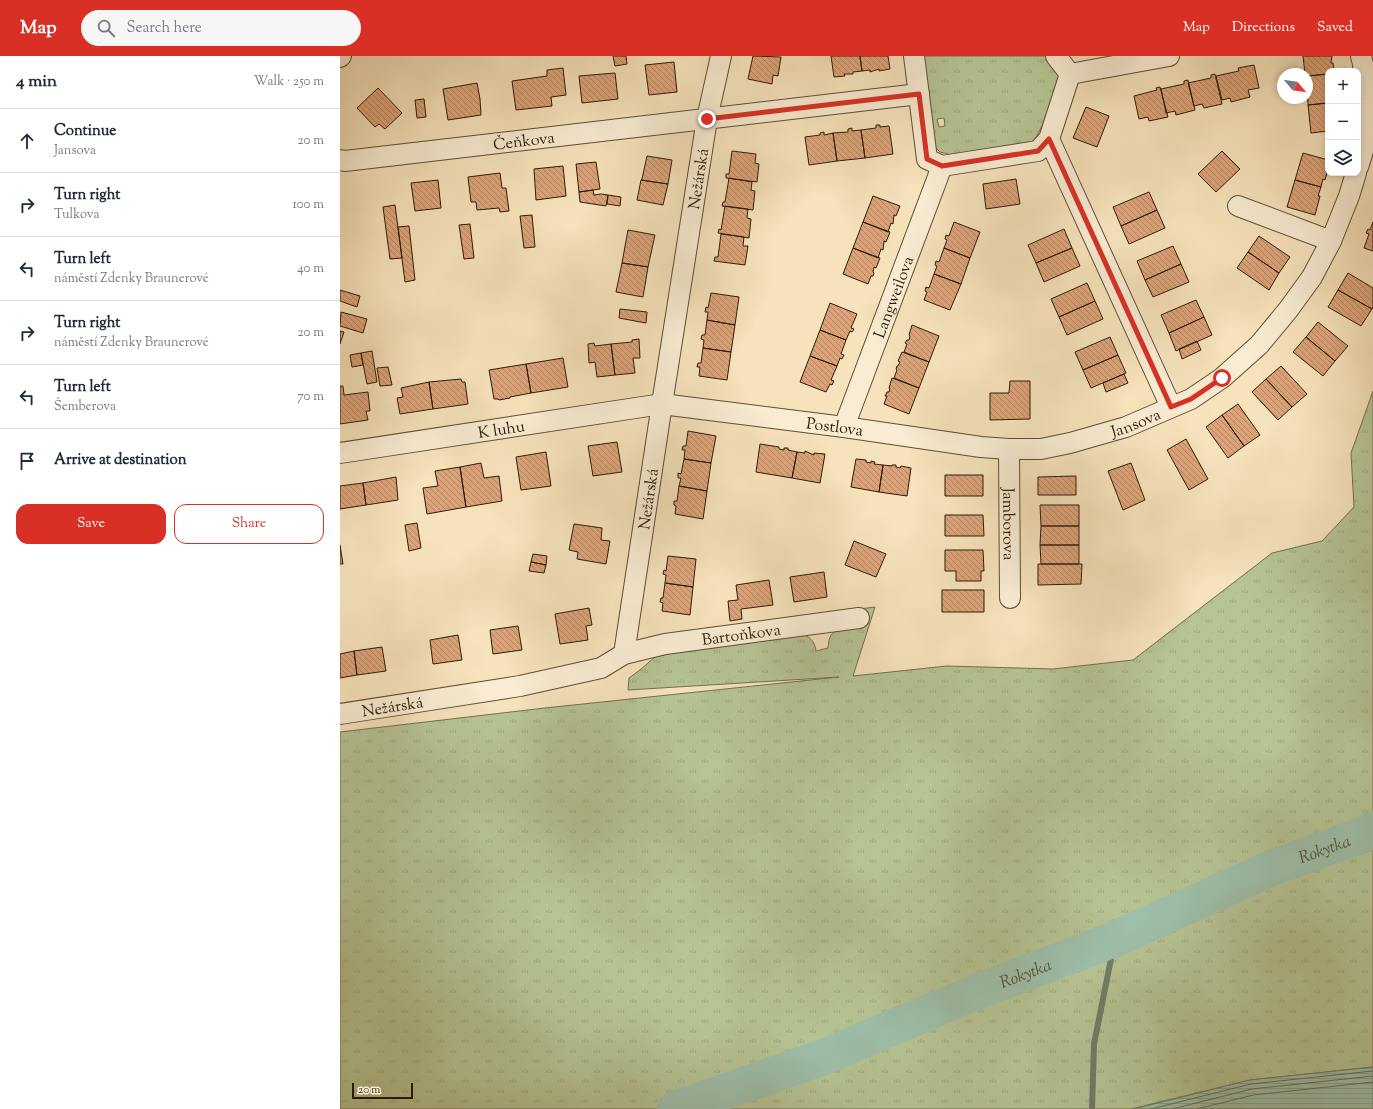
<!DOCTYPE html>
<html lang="en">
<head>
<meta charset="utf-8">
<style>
	body { margin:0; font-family:"Sorts Mill Goudy",serif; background:#f6f6f7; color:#1f2937 }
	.controls { position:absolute; right:12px; top:12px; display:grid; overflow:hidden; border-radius:8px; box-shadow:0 2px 6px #0003 }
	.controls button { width:36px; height:36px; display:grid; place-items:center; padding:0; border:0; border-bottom:1px solid #e0e1e3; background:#fff; color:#1f2937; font:20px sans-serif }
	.compass { position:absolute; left:937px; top:12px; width:36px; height:36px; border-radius:50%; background:#fff; box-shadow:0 2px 6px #0003; rotate:119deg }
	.scale { position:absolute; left:12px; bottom:10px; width:61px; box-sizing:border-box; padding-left:4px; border:2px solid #2c1c04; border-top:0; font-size:11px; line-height:14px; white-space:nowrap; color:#2c1c04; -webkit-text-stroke:3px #f9ecd3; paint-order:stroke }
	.stop { position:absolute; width:12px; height:12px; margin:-9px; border:3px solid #d93025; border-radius:50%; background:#fff }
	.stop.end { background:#d93025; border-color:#fff; box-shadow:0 1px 4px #0008 }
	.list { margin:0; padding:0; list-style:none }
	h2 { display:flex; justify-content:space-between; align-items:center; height:52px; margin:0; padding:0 16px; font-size:17px }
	h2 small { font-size:13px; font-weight:400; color:#747a83 }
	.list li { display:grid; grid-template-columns:26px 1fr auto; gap:12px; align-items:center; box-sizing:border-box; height:64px; padding:0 16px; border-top:1px solid #e0e1e3 }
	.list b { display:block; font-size:15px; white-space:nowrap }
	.list p { margin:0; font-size:13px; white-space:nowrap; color:#747a83 }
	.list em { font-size:13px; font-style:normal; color:#747a83 }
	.actions { display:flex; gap:8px; padding:12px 16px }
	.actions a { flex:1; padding:9px 0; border:1px solid #d93025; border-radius:12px; text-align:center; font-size:14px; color:#d93025 }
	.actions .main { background:#d93025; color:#fff }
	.icon { flex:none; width:22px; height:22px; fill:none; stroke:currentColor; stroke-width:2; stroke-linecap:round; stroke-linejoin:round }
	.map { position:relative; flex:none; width:1033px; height:1053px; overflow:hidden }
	header { display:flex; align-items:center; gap:24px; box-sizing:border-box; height:56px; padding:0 20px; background:#d93025; color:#fff }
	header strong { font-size:19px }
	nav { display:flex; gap:22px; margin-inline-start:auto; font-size:14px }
	.search { width:280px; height:36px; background:#f6f6f7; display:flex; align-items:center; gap:10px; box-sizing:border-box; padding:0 14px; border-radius:22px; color:#747a83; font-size:15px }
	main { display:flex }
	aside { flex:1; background:#fff }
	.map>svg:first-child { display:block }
	.grass { fill:url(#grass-tufts); stroke:#71704c; fill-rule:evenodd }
	.water { fill:url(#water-rules); stroke:#707e68 }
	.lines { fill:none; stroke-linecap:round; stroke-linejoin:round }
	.shore { stroke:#656e57; stroke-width:1 }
	.stream { stroke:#707e68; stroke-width:6 }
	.river { stroke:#9ebfaa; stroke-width:36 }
	.building { fill:url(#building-back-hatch); stroke:#2c1c04 }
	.street-casing { stroke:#5e4e32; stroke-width:22 }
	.street { stroke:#f9ecd3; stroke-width:20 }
	.route { stroke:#d93025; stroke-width:5 }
	.labels { text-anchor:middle; stroke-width:4; stroke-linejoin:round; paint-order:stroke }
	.street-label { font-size:16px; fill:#2c1c04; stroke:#f9ecd3 }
	.water-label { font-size:17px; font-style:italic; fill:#54553e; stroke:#f9ecd3 }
</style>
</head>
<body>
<header>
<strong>Map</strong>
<div class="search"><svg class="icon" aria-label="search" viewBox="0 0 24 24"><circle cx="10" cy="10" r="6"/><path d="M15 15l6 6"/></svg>Search here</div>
<nav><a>Map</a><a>Directions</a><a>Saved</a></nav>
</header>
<main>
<aside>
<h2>4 min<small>Walk · 250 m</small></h2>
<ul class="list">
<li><svg class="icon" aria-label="ahead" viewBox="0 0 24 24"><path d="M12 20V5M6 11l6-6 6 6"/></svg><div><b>Continue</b><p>Jansova</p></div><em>20 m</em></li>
<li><svg class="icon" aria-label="right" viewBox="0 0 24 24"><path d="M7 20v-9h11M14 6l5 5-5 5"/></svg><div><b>Turn right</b><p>Tulkova</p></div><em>100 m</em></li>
<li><svg class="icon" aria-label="left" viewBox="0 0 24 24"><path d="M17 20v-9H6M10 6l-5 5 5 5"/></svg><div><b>Turn left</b><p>náměstí Zdenky Braunerové</p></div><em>40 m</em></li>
<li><svg class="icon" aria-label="right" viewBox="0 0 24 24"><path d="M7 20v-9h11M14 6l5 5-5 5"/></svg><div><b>Turn right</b><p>náměstí Zdenky Braunerové</p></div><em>20 m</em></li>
<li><svg class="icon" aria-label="left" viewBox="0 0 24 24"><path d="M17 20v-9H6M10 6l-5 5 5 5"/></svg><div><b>Turn left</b><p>Šemberova</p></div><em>70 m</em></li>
<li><svg class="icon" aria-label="arrive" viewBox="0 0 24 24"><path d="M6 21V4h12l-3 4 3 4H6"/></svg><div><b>Arrive at destination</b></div></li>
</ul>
<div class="actions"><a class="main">Save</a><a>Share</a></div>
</aside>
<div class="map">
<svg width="1033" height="1053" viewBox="0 0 1033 1053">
	<defs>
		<pattern id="grass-tufts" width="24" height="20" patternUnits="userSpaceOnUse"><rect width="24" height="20" fill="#b6c494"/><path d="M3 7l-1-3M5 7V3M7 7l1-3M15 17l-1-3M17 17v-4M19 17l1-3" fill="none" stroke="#9da87e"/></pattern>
		<pattern id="water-rules" width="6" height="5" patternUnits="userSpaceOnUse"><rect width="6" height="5" fill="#9ebfaa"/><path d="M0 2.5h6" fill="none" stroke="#88a491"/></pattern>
		<pattern id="building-back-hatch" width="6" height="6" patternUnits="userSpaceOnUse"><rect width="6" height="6" fill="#dca37a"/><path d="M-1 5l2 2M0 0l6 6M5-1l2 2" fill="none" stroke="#b38462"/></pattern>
	</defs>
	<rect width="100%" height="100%" fill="#f6e2bb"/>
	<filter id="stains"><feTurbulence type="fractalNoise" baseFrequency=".005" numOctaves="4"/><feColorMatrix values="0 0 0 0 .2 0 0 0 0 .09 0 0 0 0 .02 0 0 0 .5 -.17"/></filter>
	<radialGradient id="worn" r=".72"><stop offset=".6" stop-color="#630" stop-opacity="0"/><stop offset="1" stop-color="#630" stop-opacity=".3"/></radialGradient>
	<!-- grass -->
	<path class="grass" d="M 581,0 L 706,0 C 711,6 718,14 719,22 C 720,34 700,76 693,86 L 612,99 L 600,96 L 595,91 ZM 604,62 L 605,70 L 599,71 L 597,63 Z
		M 1033,335 L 1033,1011 L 910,1024 L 791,1053 L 0,1053 L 0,676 L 205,652 L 499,621 L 288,634 L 289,622 L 300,614 L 315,601 L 327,598 L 465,579 C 472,583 475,587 476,595 L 488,592 L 489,584 L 491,579 L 519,553 L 535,551 L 513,620 L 607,610 L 713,613 L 793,604 L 932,497 L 982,485 L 1014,451 L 1011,397 Z"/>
	<!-- water -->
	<path class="water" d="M 1033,1011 L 1033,1053 L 794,1053 L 910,1024 Z"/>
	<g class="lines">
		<!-- shore -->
		<path class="shore" d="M 811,1053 L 911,1028 L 1033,1015
			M 832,1053 L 912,1033 L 1033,1020
			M 857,1053 L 913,1039 L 1033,1026"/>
		<!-- stream -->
		<path class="stream" d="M 752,1053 L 754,988 L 775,883"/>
		<!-- river -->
		<path class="river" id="s1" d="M 335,1053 L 481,1002 L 636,936 L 775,883 L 934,811 L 1028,777 L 1033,773"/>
	</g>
	<!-- building -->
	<path class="building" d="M 273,0 L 286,0 L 287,8 L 275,10 Z
		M 413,0 L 441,1 L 438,20 L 433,19 L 432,28 L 408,23 Z
		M 491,0 L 520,0 L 522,15 L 513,16 L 513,18 L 504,18 L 505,20 L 494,21 Z
		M 520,0 L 548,0 L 550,13 L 539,15 L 539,13 L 530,16 L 530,14 L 522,15 Z
		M 963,0 L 992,0 L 991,7 L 993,7 L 994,15 L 988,15 L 988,18 L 967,20 L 967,18 L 965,18 Z
		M 334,6 L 337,36 L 309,39 L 305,9 Z
		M 914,9 L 919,32 L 908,34 L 910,41 L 891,46 L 890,42 L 882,44 L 876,20 L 899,15 L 898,12 Z
		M 223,12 L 226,39 L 211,41 L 212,50 L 176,54 L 172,25 L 207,20 L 207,14 Z
		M 275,17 L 278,43 L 242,47 L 239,20 Z
		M 875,18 L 882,48 L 864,52 L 862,48 L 854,50 L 848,27 L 871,22 L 871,19 Z
		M 988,18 L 988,47 L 968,49 L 967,20 Z
		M 848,24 L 855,54 L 836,59 L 835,55 L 826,57 L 821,33 L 844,28 L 844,25 Z
		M 137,27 L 140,43 L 141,59 L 108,64 L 103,33 Z
		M 820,31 L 828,61 L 809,65 L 808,61 L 799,63 L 794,40 L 817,34 L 816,32 Z
		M 38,32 L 62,57 L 45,73 L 39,68 L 35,71 L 17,52 Z
		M 84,43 L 86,61 L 77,62 L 75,44 Z
		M 988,47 L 988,75 L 971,77 L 968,49 Z
		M 746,51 L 769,60 L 757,91 L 733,82 Z
		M 536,69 L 540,69 L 540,71 L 549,70 L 553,98 L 525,102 L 521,74 L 536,72 Z
		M 512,72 L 512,75 L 521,74 L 525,102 L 497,105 L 493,77 L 508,76 L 508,73 Z
		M 484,76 L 484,79 L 493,77 L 497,105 L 469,109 L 465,81 L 480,79 L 480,77 Z
		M 392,95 L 416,98 L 415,107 L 419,108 L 417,126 L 386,122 L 386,118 L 389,118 Z
		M 882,95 L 900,113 L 876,136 L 858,118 Z
		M 963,97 L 988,104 L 988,113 L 985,124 L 983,123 L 981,131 L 955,124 Z
		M 307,100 L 332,104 L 328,128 L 301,124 L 302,123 Z
		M 256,106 L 260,133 L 239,136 L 236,108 Z
		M 223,110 L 226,140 L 196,144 L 194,113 Z
		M 160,117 L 162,132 L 166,132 L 169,155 L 160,156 L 159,152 L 137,154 L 136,146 L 131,146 L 128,121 Z
		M 389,122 L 412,126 L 411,134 L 415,135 L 413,154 L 382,150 L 383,146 L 385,146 Z
		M 676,123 L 680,148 L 646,153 L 643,128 Z
		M 98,124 L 101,152 L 75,155 L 71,127 Z
		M 301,124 L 328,128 L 323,149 L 297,144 Z
		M 955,124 L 981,131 L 978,140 L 980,140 L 975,159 L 947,151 Z
		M 253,134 L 254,139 L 261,138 L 268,139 L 266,150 L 240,146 L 239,136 Z
		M 809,136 L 817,154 L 781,170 L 773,151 Z
		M 268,139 L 281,141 L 280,150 L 267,148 Z
		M 533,140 L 560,150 L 556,160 L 554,159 L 553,168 L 551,167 L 548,176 L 523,166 Z
		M 55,149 L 62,202 L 50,203 L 43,151 Z
		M 385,150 L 408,153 L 407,162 L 411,163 L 409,182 L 378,177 L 379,173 L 381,174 Z
		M 817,154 L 825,172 L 789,188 L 781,170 Z
		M 192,159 L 195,191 L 184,192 L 180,160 Z
		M 523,166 L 550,176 L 546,186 L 544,185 L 543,194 L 541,193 L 538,202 L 513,192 Z
		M 614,166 L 640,176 L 630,202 L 604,192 L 607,184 L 605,183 L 606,179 L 609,180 Z
		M 1033,166 L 1033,195 L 1024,192 L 1029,178 L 1026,177 L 1028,173 L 1030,174 Z
		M 130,168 L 134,202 L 124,203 L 119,169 Z
		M 69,170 L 75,224 L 65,226 L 58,171 Z
		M 724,173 L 732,192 L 696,207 L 688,189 Z
		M 288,174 L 315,179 L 308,211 L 282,207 Z
		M 381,178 L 404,181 L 403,190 L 408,190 L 405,209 L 374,205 L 375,201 L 378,201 Z
		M 919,180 L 950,201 L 939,217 L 908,196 Z
		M 833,190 L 841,208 L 805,224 L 797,205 Z
		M 513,192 L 540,202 L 536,212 L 534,211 L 533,216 L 534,217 L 533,220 L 531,220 L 528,228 L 503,218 Z
		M 604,192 L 630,202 L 621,228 L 594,218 L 597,210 L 595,209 L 596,205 L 599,206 Z
		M 732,192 L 740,210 L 704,226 L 696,207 Z
		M 908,196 L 939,217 L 929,234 L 897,212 Z
		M 282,207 L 308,211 L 303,241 L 276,236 Z
		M 841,208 L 849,226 L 813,241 L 805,224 Z
		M 1008,217 L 1033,232 L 1033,251 L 1032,253 L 998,234 Z
		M 594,218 L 621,228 L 610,254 L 584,244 L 587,236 L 585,235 L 586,231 L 589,232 Z
		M 747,227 L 755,245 L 719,261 L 711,243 Z
		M 0,234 L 20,240 L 17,251 L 0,245 Z
		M 998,234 L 1032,253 L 1021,270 L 988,251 Z
		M 371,237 L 399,241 L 395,269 L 367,264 L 368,256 L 365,256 L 366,251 L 368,252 Z
		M 856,244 L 864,261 L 829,277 L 821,259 Z
		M 755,245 L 763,263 L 727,279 L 719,261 Z
		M 490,247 L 517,258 L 511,272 L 514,273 L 512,276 L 510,275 L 506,284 L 480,274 Z
		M 280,253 L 307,256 L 306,267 L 279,262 Z
		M 1,256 L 27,263 L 23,277 L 0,270 Z
		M 864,261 L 872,279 L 836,295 L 829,277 Z
		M 367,264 L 395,269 L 391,296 L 363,292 L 364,284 L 361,283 L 362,279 L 365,279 Z
		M 978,266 L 1008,290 L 995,305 L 966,281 Z
		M 572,269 L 599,280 L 589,306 L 564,296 L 567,288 L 565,287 L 567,284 L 569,284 L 570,280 L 569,279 Z
		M 480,274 L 506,284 L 501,298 L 504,299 L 502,303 L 500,302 L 497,310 L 470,300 Z
		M 0,275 L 4,276 L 0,288 Z
		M 770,281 L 778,299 L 743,314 L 735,296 Z
		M 966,281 L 995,305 L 983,320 L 953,296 Z
		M 299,283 L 300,302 L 293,302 L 295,317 L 275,319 L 271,288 L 292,286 L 292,284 Z
		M 857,285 L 861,294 L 842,303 L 839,293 Z
		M 254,287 L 255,290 L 271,288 L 275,319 L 257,321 L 255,306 L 249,307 L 248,288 Z
		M 363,292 L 391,296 L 387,324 L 359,320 L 360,311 L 357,311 L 358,307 L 361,307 Z
		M 32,295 L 37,326 L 27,328 L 21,297 Z
		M 562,296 L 589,306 L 579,332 L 554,322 L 557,314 L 556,313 L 557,310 L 558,310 L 560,306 L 558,305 Z
		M 21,297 L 23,309 L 12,311 L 10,299 Z
		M 778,299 L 786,317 L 751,332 L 743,314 Z
		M 470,300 L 497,310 L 491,324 L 494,325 L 492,329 L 490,328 L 486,336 L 460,326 Z
		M 223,302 L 228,331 L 191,337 L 186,308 Z
		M 186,308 L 191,337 L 170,341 L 170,342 L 159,344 L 158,343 L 154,343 L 149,314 Z
		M 941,310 L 967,338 L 952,351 L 926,323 Z
		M 48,311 L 52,329 L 40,330 L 37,312 Z
		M 784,318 L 788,327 L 766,336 L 763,327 Z
		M 552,322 L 579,332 L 569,358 L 544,348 L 547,340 L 545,340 L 547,336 L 549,336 L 550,332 L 549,332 Z
		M 121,323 L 122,326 L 125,326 L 128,348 L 93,353 L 89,326 Z
		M 926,323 L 952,351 L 938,364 L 912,336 Z
		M 670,325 L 690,325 L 690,363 L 650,364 L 650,337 L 669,337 Z
		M 89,326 L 93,353 L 60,358 L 57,342 L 63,341 L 61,332 Z
		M 0,330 L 3,330 L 4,339 L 28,336 L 30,355 L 26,355 L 28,364 L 0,368 Z
		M 898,348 L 920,379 L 904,390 L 882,359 Z
		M 882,359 L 904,390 L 888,402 L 866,371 Z
		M 348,375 L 376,380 L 371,407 L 344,403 L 345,394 L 342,394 L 343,390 L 346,390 Z
		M 846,383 L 868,423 L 849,434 L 827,394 Z
		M 277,386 L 282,416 L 253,420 L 248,390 Z
		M 420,388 L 439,391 L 439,393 L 444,394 L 444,392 L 448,392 L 448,394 L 457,396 L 452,422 L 416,416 Z
		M 465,395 L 474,399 L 474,397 L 485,398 L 480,427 L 452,422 L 457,396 L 465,397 Z
		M 206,396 L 211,430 L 181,434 L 176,401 Z
		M 344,403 L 371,407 L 367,435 L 339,430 L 341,422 L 338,422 L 338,417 L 341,418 Z
		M 516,403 L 526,404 L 526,406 L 531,407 L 531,405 L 535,406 L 534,408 L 543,409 L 539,436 L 511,431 Z
		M 141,407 L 144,422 L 159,420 L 162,445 L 126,451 L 120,411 Z
		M 791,407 L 805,444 L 783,454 L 768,415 Z
		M 543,409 L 552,410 L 552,409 L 556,409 L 556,411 L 560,412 L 561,410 L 571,412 L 567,440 L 539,436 Z
		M 120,411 L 126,451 L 87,458 L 83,432 L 98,430 L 95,415 Z
		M 605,419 L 643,419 L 643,440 L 605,440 Z
		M 736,420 L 736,439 L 698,439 L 698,421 Z
		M 56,421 L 58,444 L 26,449 L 23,427 Z
		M 23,427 L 26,449 L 0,453 L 0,430 Z
		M 339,430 L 367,435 L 363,463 L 335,458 L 336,450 L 334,449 L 334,445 L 337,445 Z
		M 700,449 L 739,449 L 739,470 L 701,470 Z
		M 605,459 L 643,459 L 644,480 L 605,480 Z
		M 77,467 L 81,492 L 69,495 L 65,469 Z
		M 234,468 L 262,472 L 261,484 L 270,485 L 266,508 L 237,503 L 238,496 L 229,494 Z
		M 701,470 L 739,470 L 739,489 L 700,489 Z
		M 514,485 L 546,498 L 536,521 L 505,509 Z
		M 0,489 L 3,508 L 0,508 Z
		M 700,489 L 739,489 L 739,508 L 701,508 Z
		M 605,494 L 643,494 L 644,515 L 641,515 L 641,525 L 616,525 L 616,515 L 605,515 Z
		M 193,498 L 207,500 L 206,509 L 191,506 Z
		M 328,500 L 356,503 L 353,531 L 325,527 L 326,519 L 323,518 L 324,514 L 326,515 Z
		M 191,506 L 206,509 L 204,517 L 189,515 Z
		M 698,508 L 742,508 L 741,528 L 698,529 Z
		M 484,516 L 487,541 L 454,546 L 450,521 Z
		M 429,524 L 433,549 L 401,553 L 402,563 L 390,565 L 388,545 L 398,544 L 396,529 Z
		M 325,527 L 353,531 L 350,559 L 322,555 L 323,547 L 320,546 L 321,542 L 323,542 Z
		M 602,534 L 644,534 L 644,556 L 602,556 Z
		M 249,552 L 252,569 L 246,570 L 248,584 L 220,588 L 215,558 Z
		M 178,570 L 182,594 L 153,598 L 150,574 Z
		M 118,579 L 122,604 L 93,608 L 90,584 Z
		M 42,591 L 46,615 L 17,619 L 14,595 Z
		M 14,595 L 17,619 L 0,622 L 0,598 Z"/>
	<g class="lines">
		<!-- street casing -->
		<g class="street-casing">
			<g id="street">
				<path d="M 574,0 L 587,103 L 602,110 L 698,95 L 709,83 L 730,18"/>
				<path d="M 716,0 L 730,18"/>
				<path d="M 0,1 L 1,0"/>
				<path d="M 730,18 L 829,0"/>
				<path d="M 709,83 L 831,351"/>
				<path id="s2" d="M 0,104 L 5,105 L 579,38"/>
				<path d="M 1018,111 L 1023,95 L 1026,48 L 1023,8 L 1021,0"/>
				<path d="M 898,150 L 991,185"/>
				<path id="s3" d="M 504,371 L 602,110"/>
				<path id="s4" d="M 669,393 L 670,542"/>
				<path id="s5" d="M 0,397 L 322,348 L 504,371 L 641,391 L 669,393 L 701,393 L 730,387 L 786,371 L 851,343 L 882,322 L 919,289 L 948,254 L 972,221 L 991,185 L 1009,140 L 1016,117"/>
				<path id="s6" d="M 284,598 L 322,348 L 367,63 L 381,0"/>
				<path id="s7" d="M 0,658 L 180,630 L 261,612 L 284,598 L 325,588 L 519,562"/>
			</g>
		</g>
		<!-- street -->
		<use href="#street" class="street"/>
	</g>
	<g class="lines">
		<!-- route -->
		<path class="route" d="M 367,63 L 579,38 L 587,103 L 602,110 L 698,95 L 709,83 L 831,351 L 851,343 L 882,322"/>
	</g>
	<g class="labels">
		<!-- street labels -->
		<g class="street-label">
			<text dy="6" stroke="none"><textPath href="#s2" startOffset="185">Čeňkova</textPath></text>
			<text dy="6" stroke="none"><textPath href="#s6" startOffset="481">Nežárská</textPath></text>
			<text dy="6" stroke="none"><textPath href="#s3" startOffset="139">Langweilova</textPath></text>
			<text dy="6" stroke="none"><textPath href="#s5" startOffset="806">Jansova</textPath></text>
			<text dy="6" stroke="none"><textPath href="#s5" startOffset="500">Postlova</textPath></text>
			<text dy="6" stroke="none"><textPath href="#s5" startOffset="163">K luhu</textPath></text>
			<text dy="6" stroke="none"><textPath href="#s6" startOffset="157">Nežárská</textPath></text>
			<text dy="6" stroke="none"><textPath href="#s4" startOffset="75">Jamborova</textPath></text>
			<text dy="6" stroke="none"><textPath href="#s7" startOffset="411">Bartoňkova</textPath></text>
			<text dy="6" stroke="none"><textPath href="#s7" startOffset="53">Nežárská</textPath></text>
		</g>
		<!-- water labels -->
		<g class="water-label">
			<text dy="6" stroke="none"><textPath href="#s1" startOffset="700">Rokytka</textPath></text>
			<text dy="6" stroke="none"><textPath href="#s1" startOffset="376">Rokytka</textPath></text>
		</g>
	</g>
	<rect width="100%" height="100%" filter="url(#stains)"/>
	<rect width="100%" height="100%" fill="url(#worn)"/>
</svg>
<div class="controls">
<button>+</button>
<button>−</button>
<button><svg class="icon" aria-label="layers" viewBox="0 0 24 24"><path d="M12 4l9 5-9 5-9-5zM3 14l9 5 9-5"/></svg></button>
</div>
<svg class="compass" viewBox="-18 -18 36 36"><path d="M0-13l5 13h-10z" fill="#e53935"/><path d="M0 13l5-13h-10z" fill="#747a83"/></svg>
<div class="scale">20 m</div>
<div class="stop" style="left:882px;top:322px"></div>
<div class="stop end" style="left:367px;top:63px"></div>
</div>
</main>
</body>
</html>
